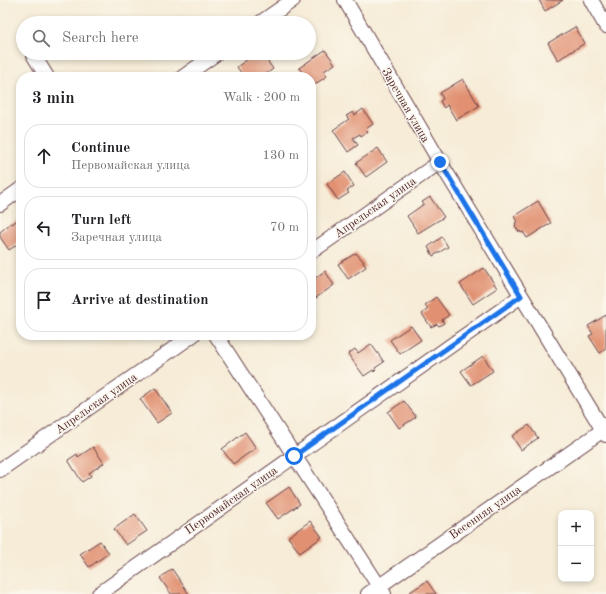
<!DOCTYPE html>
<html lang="en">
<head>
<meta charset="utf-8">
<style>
	body { margin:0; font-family:"Old Standard TT",serif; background:#f2f2f2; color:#202124 }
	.controls { position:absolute; right:12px; bottom:12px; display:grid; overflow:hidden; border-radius:8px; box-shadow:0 2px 6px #0003 }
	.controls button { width:36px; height:36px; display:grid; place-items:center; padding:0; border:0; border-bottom:1px solid #e0e0e0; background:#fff; color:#202124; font:20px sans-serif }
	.stop { position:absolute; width:12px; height:12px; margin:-9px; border:3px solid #1a73e8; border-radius:50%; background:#fff }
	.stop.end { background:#1a73e8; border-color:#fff; box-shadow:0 1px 4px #0008 }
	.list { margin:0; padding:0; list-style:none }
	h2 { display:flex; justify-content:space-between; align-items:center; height:52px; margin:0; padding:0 16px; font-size:17px }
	h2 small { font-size:13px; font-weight:400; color:#757577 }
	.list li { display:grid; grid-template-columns:26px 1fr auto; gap:12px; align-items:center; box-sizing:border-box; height:64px; margin:0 8px 8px; padding:0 8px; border:1px solid #e0e0e0; border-radius:16px }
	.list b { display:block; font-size:15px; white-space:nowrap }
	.list p { margin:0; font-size:13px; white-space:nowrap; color:#757577 }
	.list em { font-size:13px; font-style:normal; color:#757577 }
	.icon { flex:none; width:22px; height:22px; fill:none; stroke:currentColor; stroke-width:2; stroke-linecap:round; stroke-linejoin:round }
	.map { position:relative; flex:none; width:606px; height:594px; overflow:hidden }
	.search { position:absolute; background:#fff; box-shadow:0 2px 6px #0003; left:16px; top:16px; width:300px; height:44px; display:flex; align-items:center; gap:10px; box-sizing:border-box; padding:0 14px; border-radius:22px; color:#757577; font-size:15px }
	.panel { position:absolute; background:#fff; box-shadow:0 2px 6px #0003; left:16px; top:72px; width:300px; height:268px; border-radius:16px }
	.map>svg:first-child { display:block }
	.building { fill:#e19071 }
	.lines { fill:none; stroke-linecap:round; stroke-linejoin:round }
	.minor-casing { stroke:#643e45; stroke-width:16 }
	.minor { stroke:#fff; stroke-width:14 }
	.route { stroke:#1a73e8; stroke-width:5 }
	.labels { text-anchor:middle; stroke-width:3; stroke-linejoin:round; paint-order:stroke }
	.street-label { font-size:12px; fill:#4a1f2b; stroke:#fbf7ec }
</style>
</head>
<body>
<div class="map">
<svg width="606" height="594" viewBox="0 0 606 594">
	<rect width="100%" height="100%" fill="#fbf7ec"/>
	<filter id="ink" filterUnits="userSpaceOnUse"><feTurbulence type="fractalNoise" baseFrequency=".025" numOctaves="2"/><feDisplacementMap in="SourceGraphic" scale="8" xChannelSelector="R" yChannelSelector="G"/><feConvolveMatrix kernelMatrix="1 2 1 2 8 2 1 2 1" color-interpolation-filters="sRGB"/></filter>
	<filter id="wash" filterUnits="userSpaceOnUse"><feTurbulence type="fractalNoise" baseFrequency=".012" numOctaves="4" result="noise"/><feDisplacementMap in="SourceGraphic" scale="16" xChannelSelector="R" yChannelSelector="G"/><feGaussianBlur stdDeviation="0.9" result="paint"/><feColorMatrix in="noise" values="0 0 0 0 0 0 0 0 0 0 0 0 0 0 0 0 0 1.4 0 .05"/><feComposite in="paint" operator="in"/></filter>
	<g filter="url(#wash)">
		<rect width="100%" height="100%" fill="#f6ecd7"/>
		<g id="blocks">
			<!-- building -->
			<path class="building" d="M 539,0 L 563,0 L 545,11 Z
				M 575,27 L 585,43 L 558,60 L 548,43 Z
				M 325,50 L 335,64 L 324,71 L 327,76 L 311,87 L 311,77 L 300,77 L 298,75 L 302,72 L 299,68 Z
				M 249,53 L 255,54 L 262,53 L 273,69 L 262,77 L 244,77 L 237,67 L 249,58 L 247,54 Z
				M 463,79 L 479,106 L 456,120 L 447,105 L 444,108 L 440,101 L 443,99 L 440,93 Z
				M 363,109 L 373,124 L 366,129 L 368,131 L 361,136 L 360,134 L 353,138 L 358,145 L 348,152 L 333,130 L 349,119 L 346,116 L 353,112 L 355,115 Z
				M 378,148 L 387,162 L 366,177 L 356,163 Z
				M 345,172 L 354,186 L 347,191 L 349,193 L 338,200 L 327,184 Z
				M 430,197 L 444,217 L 418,233 L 407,216 L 424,204 L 422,202 Z
				M 538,201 L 551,223 L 527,238 L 523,232 L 521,233 L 520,231 L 519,232 L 515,226 L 516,225 L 515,223 L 517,222 L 514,216 Z
				M 19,219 L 21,221 L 21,242 L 9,250 L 0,237 L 0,232 L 11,223 L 12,224 Z
				M 442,237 L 448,247 L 433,256 L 428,247 Z
				M 356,253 L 364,262 L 363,262 L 366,267 L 348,279 L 338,264 Z
				M 484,268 L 497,288 L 473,304 L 460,284 Z
				M 325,271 L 334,285 L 313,300 L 311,298 L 311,281 Z
				M 436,297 L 449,315 L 442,320 L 444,323 L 439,326 L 437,324 L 431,327 L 422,314 L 428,309 L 425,305 Z
				M 606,315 L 606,349 L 600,353 L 589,336 L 593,334 L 588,326 Z
				M 411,326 L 421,340 L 400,354 L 390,340 Z
				M 371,344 L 384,362 L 375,368 L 376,370 L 374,372 L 373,370 L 364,376 L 348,354 L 355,349 L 358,353 Z
				M 483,356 L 493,371 L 471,385 L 461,371 Z
				M 155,388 L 172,413 L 157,423 L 140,399 Z
				M 404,401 L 416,417 L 399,428 L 388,412 Z
				M 529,425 L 538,438 L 521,450 L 512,436 Z
				M 245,432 L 256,448 L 233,464 L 222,449 Z
				M 93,447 L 104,463 L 89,473 L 91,476 L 82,482 L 68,460 L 77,454 L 78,457 Z
				M 289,487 L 300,504 L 278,519 L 266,503 Z
				M 135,514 L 147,531 L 126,545 L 114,529 Z
				M 310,521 L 322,537 L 300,553 L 288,537 Z
				M 100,541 L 109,553 L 89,567 L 80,554 Z
				M 172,569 L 189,594 L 171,594 L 160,578 Z
				M 427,581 L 436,594 L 412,594 L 410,592 Z"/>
		</g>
	</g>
	<g filter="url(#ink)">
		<use href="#blocks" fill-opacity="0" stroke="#643e45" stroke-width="1"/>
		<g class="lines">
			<!-- minor casing -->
			<g class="minor-casing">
				<path id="minor" d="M 345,0 L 440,162 L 606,435
					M 591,0 L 606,26
					M 260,23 L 293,0
					M 34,56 L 47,77
					M 183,77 L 217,53
					M 0,204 L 21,189
					M 311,252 L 440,162
					M 216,335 L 384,594
					M 0,470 L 193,335
					M 99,594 L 521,296
					M 368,594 L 603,430"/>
			</g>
			<!-- minor -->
			<use href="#minor" class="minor"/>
		</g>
	</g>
	<g class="lines" filter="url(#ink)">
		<!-- route -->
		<path class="route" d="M 294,456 L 521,296 L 440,162"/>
	</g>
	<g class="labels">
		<!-- street labels -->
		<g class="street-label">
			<text transform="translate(406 105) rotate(60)" y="4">Заречная улица</text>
			<text transform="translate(375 207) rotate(-35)" y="4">Апрельская улица</text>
			<text transform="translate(96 403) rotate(-35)" y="4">Апрельская улица</text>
			<text transform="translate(231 500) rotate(-35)" y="4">Первомайская улица</text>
			<text transform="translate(485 512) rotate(-35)" y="4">Весенняя улица</text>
		</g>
	</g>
</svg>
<div class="controls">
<button>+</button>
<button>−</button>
</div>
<div class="stop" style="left:294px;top:456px"></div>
<div class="stop end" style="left:440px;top:162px"></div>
<div class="search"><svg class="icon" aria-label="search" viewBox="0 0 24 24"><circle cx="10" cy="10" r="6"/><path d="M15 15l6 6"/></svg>Search here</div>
<section class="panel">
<h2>3 min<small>Walk · 200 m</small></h2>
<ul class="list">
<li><svg class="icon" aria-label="ahead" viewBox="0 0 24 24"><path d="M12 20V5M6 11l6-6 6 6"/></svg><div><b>Continue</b><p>Первомайская улица</p></div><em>130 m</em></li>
<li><svg class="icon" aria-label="left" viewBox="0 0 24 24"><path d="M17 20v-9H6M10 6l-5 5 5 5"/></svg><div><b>Turn left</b><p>Заречная улица</p></div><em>70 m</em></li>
<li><svg class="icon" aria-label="arrive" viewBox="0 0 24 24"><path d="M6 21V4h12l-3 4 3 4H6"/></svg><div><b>Arrive at destination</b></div></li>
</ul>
</section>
</div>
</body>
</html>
